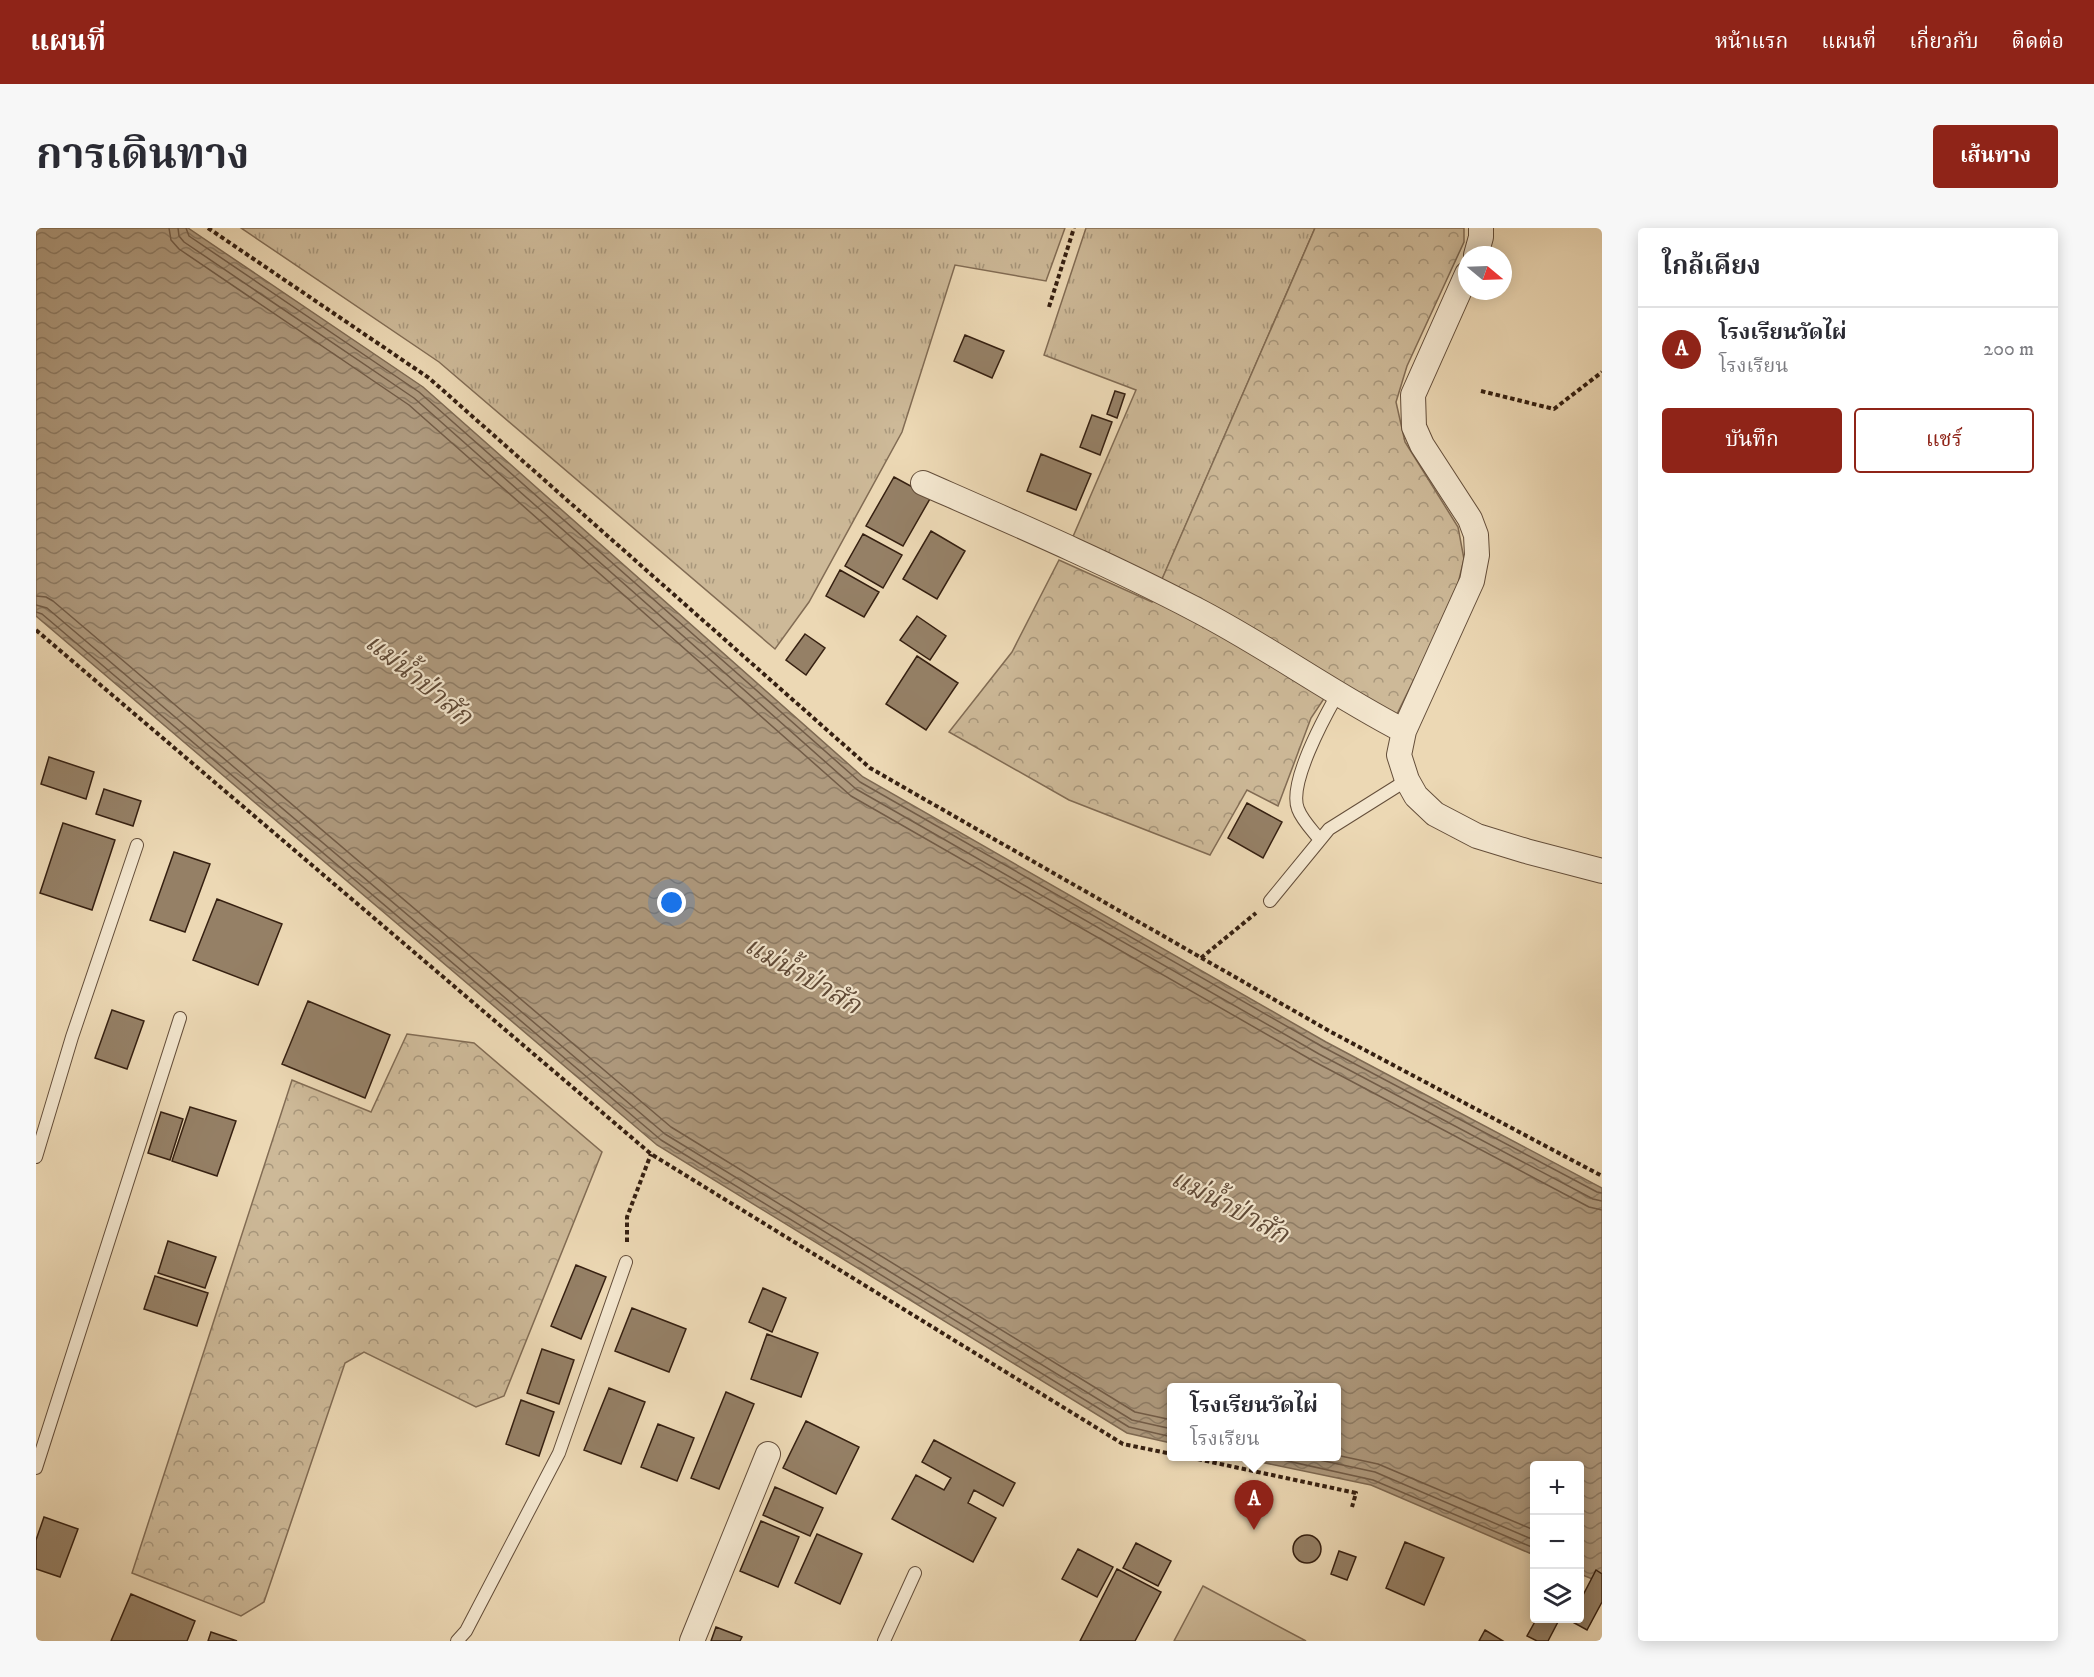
<!DOCTYPE html>
<html lang="th">
<head>
<meta charset="utf-8">
<style>
	body { margin:0; font-family:"IM FELL DW Pica","Noto Serif Thai",serif; background:#f7f7f7; color:#2b2b33 }
	.controls { position:absolute; right:18px; bottom:18px; display:grid; overflow:hidden; border-radius:6px; box-shadow:0 3px 15px #0003 }
	.controls button { width:54px; height:54px; display:grid; place-items:center; padding:0; border:0; border-bottom:2px solid #e1e1e2; background:#fff; color:#2b2b33; font:30px sans-serif }
	.compass { position:absolute; left:1422px; top:18px; width:54px; height:54px; border-radius:50%; background:#fff; box-shadow:0 3px 15px #0003; rotate:109deg }
	.you { position:absolute; left:636px; top:675px; width:21px; height:21px; margin:-15px; border:4px solid #fff; border-radius:50%; background:#1a73e8; box-shadow:0 0 0 9px #1a73e833 }
	.badge { display:grid; place-items:center; width:39px; height:39px; border-radius:50%; background:#8f2418; color:#fff; font-size:20px; font-weight:700 }
	.pin { position:absolute; translate:-50% -50px; filter:drop-shadow(0 2px 3px #0008) }
	.pin::after { content:''; position:absolute; top:32px; width:21px; height:18px; background:inherit; clip-path:polygon(0 0,100% 0,50% 100%) }
	.popup { position:absolute; left:1131px; top:1155px; width:174px; height:78px; box-sizing:border-box; display:grid; place-content:center; border-radius:6px; background:#fff; filter:drop-shadow(0 2px 4px #0005); font-size:20px; white-space:nowrap; color:#7c7c81 }
	.popup b { font-size:22px; color:#2b2b33 }
	.popup::after { content:''; position:absolute; left:50%; top:100%; margin-left:-12px; border:12px solid transparent; border-top-color:#fff }
	.list { margin:0; padding:0; list-style:none }
	h2 { display:flex; justify-content:space-between; align-items:center; height:78px; margin:0; padding:0 24px; font-size:26px }
	h2 small { font-size:20px; font-weight:400; color:#7c7c81 }
	.list li { display:grid; grid-template-columns:39px 1fr auto; gap:18px; align-items:center; box-sizing:border-box; height:84px; padding:0 24px; border-top:2px solid #e1e1e2 }
	.list b { display:block; font-size:22px; white-space:nowrap }
	.list p { margin:0; font-size:20px; white-space:nowrap; color:#7c7c81 }
	.list em { font-size:20px; font-style:normal; color:#7c7c81 }
	.actions { display:flex; gap:12px; padding:18px 24px }
	.actions a { flex:1; padding:14px 0; border:2px solid #8f2418; border-radius:6px; text-align:center; font-size:21px; color:#8f2418 }
	.actions .main { background:#8f2418; color:#fff }
	.icon { flex:none; width:33px; height:33px; fill:none; stroke:currentColor; stroke-width:2; stroke-linecap:round; stroke-linejoin:round }
	.map { position:relative; flex:none; width:1566px; height:1413px; overflow:hidden; border-radius:6px }
	header { display:flex; align-items:center; gap:36px; box-sizing:border-box; height:84px; padding:0 30px; background:#8f2418; color:#fff }
	header strong { font-size:28px }
	nav { display:flex; gap:33px; margin-inline-start:auto; font-size:21px }
	.intro { display:flex; align-items:center; justify-content:space-between; box-sizing:border-box; height:144px; padding:0 36px }
	h1 { margin:0; font-size:42px }
	.button { padding:15px 27px; border-radius:6px; background:#8f2418; color:#fff; font-size:21px; font-weight:700 }
	main { display:flex; gap:36px; padding:0 36px }
	aside { flex:1; background:#fff; border-radius:6px; box-shadow:0 3px 15px #0003 }
	.map>svg:first-child { display:block }
	.grass { fill:url(#grass-tufts); stroke:#826c54; stroke-width:1.5 }
	.forest { fill:url(#forest-crowns); stroke:#826c54; stroke-width:1.5 }
	.pitch { fill:#cdb998; stroke:#826c54; stroke-width:1.5 }
	.water { fill:url(#water-waves); stroke:#7e6952; stroke-width:1.5 }
	.lines { fill:none; stroke-linecap:round; stroke-linejoin:round }
	.shore { stroke:#725c47; stroke-width:1.5 }
	.building { fill:#958066; stroke:#362011; stroke-width:1.5 }
	.lane-casing { stroke:#644e3a; stroke-width:14 }
	.street-casing { stroke:#644e3a; stroke-width:26 }
	.path { stroke:#362011; stroke-width:4; stroke-dasharray:4.5 3; stroke-linecap:butt }
	.lane { stroke:#f3e6ce; stroke-width:12 }
	.street { stroke:#f3e6ce; stroke-width:24 }
	.labels { text-anchor:middle; stroke-width:4.5; stroke-linejoin:round; paint-order:stroke }
	.water-label { font-size:27px; font-style:italic; fill:#604a37; stroke:#f3e6ce }
</style>
</head>
<body>
<header>
<strong>แผนที่</strong>
<nav><a>หน้าแรก</a><a>แผนที่</a><a>เกี่ยวกับ</a><a>ติดต่อ</a></nav>
</header>
<div class="intro"><h1>การเดินทาง</h1><a class="button">เส้นทาง</a></div>
<main>
<div class="map">
<svg width="1566" height="1413" viewBox="0 0 1566 1413">
	<defs>
		<pattern id="grass-tufts" width="24" height="20" patternUnits="userSpaceOnUse" patternTransform="scale(1.5)"><rect width="24" height="20" fill="#cdb998"/><path d="M3 7l-1-3M5 7V3M7 7l1-3M15 17l-1-3M17 17v-4M19 17l1-3" fill="none" stroke="#a7967b"/></pattern>
		<pattern id="forest-crowns" width="20" height="18" patternUnits="userSpaceOnUse" patternTransform="scale(1.5)"><rect width="20" height="18" fill="#cdb998"/><path d="M2 6a3 3 0 1 1 6 0M12 15a3 3 0 1 1 6 0" fill="none" stroke="#a7967b"/></pattern>
		<pattern id="water-waves" width="16" height="10" patternUnits="userSpaceOnUse" patternTransform="scale(1.5)"><rect width="16" height="10" fill="#ae997d"/><path d="M0 5q4-4 8 0t8 0" fill="none" stroke="#8e7c65"/></pattern>
	</defs>
	<rect width="100%" height="100%" fill="#ecd8b4"/>
	<filter id="stains"><feTurbulence type="fractalNoise" baseFrequency=".00333" numOctaves="4"/><feColorMatrix values="0 0 0 0 .2 0 0 0 0 .09 0 0 0 0 .02 0 0 0 .5 -.17"/></filter>
	<radialGradient id="worn" r=".72"><stop offset=".6" stop-color="#630" stop-opacity="0"/><stop offset="1" stop-color="#630" stop-opacity=".3"/></radialGradient>
	<!-- grass -->
	<path class="grass" d="M 205,0 L 1029,0 L 1010,53 L 919,37 L 866,204 L 773,374 L 739,421 L 403,134 Z
		M 1050,0 L 1279,0 L 1125,354 L 1036,311 L 1100,162 L 1008,127 Z"/>
	<!-- forest -->
	<path class="forest" d="M 1279,0 L 1428,0 L 1428,14 L 1371,138 L 1360,174 L 1369,214 L 1422,299 L 1428,331 L 1419,368 L 1360,488 L 1299,454 L 1275,490 L 1242,578 L 1211,562 L 1174,627 L 1033,572 L 913,504 L 976,424 L 1023,332 L 1116,374 Z
		M 371,806 L 438,815 L 566,924 L 468,1168 L 440,1179 L 328,1124 L 309,1135 L 228,1374 L 205,1388 L 96,1345 L 256,852 L 335,884 Z"/>
	<!-- pitch -->
	<path class="pitch" d="M 1167,1358 L 1270,1413 L 1138,1413 Z"/>
	<!-- water -->
	<path class="water" d="M 0,0 L 152,0 L 387,159 L 827,549 L 1290,814 L 1566,960 L 1566,1355 L 1544,1346 L 1544,1238 L 1498,1238 L 1498,1327 L 1335,1257 L 1200,1229 L 1300,1228 L 1300,1160 L 1136,1160 L 1135,1215 L 1091,1205 L 621,917 L 0,388 Z"/>
	<g class="lines">
		<!-- shore -->
		<path class="shore" d="M 133,0 L 135,12 L 143,21 L 373,177 L 815,568 L 1279,834 L 1553,979 L 1566,982
			M 142,0 L 143,8 L 148,14 L 378,170 L 820,561 L 1283,826 L 1557,971 L 1566,973
			M 150,0 L 153,8 L 383,164 L 824,554 L 1287,819 L 1561,964 L 1566,965
			M 0,368 L 10,369 L 17,373 L 635,899 L 1099,1184 L 1136,1192
			M 0,377 L 11,380 L 629,906 L 1096,1192 L 1136,1201
			M 0,384 L 6,386 L 625,912 L 1093,1199 L 1136,1209
			M 1300,1227 L 1342,1236 L 1498,1302
			M 1229,1228 L 1337,1252 L 1498,1320
			M 1265,1228 L 1339,1244 L 1498,1312"/>
	</g>
	<!-- building -->
	<path class="building" d="M 929,107 L 968,123 L 956,150 L 918,133 Z
		M 1079,163 L 1089,166 L 1081,190 L 1071,186 Z
		M 1056,187 L 1076,194 L 1064,227 L 1044,219 Z
		M 1005,226 L 1055,246 L 1040,282 L 991,263 Z
		M 858,249 L 895,269 L 867,318 L 830,298 Z
		M 895,303 L 929,323 L 901,371 L 867,351 Z
		M 827,306 L 866,327 L 847,360 L 809,338 Z
		M 804,342 L 843,364 L 828,389 L 790,368 Z
		M 881,388 L 910,408 L 894,432 L 864,412 Z
		M 769,406 L 789,420 L 770,447 L 750,432 Z
		M 881,428 L 922,455 L 890,502 L 850,476 Z
		M 13,529 L 58,544 L 50,571 L 5,556 Z
		M 68,561 L 105,573 L 97,598 L 60,586 Z
		M 1211,575 L 1246,594 L 1227,630 L 1192,610 Z
		M 27,595 L 79,612 L 56,682 L 4,665 Z
		M 138,624 L 174,636 L 149,704 L 114,692 Z
		M 181,671 L 246,696 L 222,757 L 157,732 Z
		M 272,773 L 354,807 L 329,870 L 246,836 Z
		M 76,782 L 108,793 L 91,841 L 59,830 Z
		M 154,879 L 200,893 L 181,948 L 136,933 Z
		M 125,884 L 147,891 L 134,932 L 112,925 Z
		M 132,1013 L 180,1029 L 169,1060 L 122,1045 Z
		M 540,1037 L 570,1049 L 545,1111 L 515,1098 Z
		M 119,1048 L 172,1065 L 161,1098 L 108,1081 Z
		M 727,1060 L 750,1070 L 736,1104 L 713,1094 Z
		M 596,1080 L 650,1101 L 633,1144 L 579,1123 Z
		M 731,1106 L 782,1125 L 765,1169 L 715,1151 Z
		M 506,1121 L 538,1132 L 523,1176 L 491,1165 Z
		M 573,1160 L 609,1174 L 585,1236 L 548,1222 Z
		M 690,1164 L 718,1176 L 683,1261 L 655,1250 Z
		M 485,1172 L 518,1184 L 503,1228 L 470,1216 Z
		M 770,1193 L 823,1219 L 800,1266 L 747,1240 Z
		M 622,1196 L 658,1210 L 641,1253 L 605,1239 Z
		M 898,1212 L 979,1255 L 967,1278 L 938,1262 L 932,1275 L 960,1290 L 937,1334 L 856,1291 L 880,1247 L 908,1262 L 915,1250 L 886,1234 Z
		M 739,1259 L 787,1280 L 774,1308 L 727,1287 Z
		M 8,1289 L 42,1301 L 24,1349 L 0,1341 L 0,1312 Z
		M 725,1293 L 763,1309 L 742,1359 L 704,1343 Z
		M 781,1306 L 826,1326 L 804,1376 L 759,1355 Z
		M1257 1321a14 14 0 1 1 28 0a14 14 0 1 1-28 0Z
		M 1369,1314 L 1408,1330 L 1388,1377 L 1350,1360 Z
		M 1100,1315 L 1135,1333 L 1122,1358 L 1087,1340 Z
		M 1042,1321 L 1077,1339 L 1061,1369 L 1026,1351 Z
		M 1303,1323 L 1320,1329 L 1311,1352 L 1295,1346 Z
		M 1081,1341 L 1125,1364 L 1099,1413 L 1044,1413 Z
		M 1560,1342 L 1566,1346 L 1566,1374 L 1551,1402 L 1533,1392 L 1544,1390 L 1544,1373 Z
		M 95,1366 L 159,1393 L 151,1413 L 75,1413 Z
		M 1501,1390 L 1523,1392 L 1512,1413 L 1501,1413 L 1491,1408 Z
		M 680,1399 L 706,1409 L 704,1413 L 675,1413 Z
		M 1449,1402 L 1467,1413 L 1443,1413 Z
		M 175,1404 L 201,1413 L 172,1413 Z"/>
	<g class="lines">
		<!-- lane casing -->
		<g class="lane-casing">
			<path id="lane" d="M 1284,612 C 1277,603 1266,592 1262,581 C 1252,556 1288,490 1301,467
				M 1234,673 L 1293,601 L 1371,552
				M 0,929 L 36,809 L 101,617
				M 0,1240 L 144,790
				M 421,1413 L 430,1403 L 523,1225 L 590,1034
				M 848,1413 L 879,1345"/>
		</g>
		<!-- street casing -->
		<g class="street-casing">
			<path id="street" d="M 1440,27 L 1445,9 L 1445,0
				M 1431,46 L 1377,167 L 1378,199 L 1386,217 L 1434,291 L 1440,307 L 1441,327 L 1436,353 L 1368,503 L 1363,527 L 1371,552 L 1380,568 L 1399,586 L 1441,608 L 1490,623 L 1566,643
				M 887,255 C 978,295 1071,335 1159,381 C 1231,418 1296,466 1368,503
				M 656,1413 L 732,1226"/>
		</g>
		<!-- path -->
		<path class="path" d="M 172,0 L 393,150 L 834,540 L 1295,804 L 1566,948
			M 1013,79 L 1038,0
			M 1445,163 L 1518,181 L 1566,144
			M 0,402 L 615,926 L 1087,1216 L 1136,1226
			M 1165,730 L 1220,685
			M 591,1014 L 591,989 L 615,926
			M 1147,1228 L 1320,1265 L 1316,1279"/>
		<!-- lane -->
		<use href="#lane" class="lane"/>
		<!-- street -->
		<use href="#street" class="street"/>
	</g>
	<g class="labels">
		<!-- water labels -->
		<g class="water-label">
			<text transform="translate(383 451) rotate(39)" y="9">แม่น้ำป่าสัก</text>
			<text transform="translate(767 747) rotate(30)" y="9">แม่น้ำป่าสัก</text>
			<text transform="translate(1194 978) rotate(28)" y="9">แม่น้ำป่าสัก</text>
		</g>
	</g>
	<rect width="100%" height="100%" filter="url(#stains)"/>
	<rect width="100%" height="100%" fill="url(#worn)"/>
</svg>
<div class="controls">
<button>+</button>
<button>−</button>
<button><svg class="icon" aria-label="layers" viewBox="0 0 24 24"><path d="M12 4l9 5-9 5-9-5zM3 14l9 5 9-5"/></svg></button>
</div>
<svg class="compass" viewBox="-18 -18 36 36"><path d="M0-13l5 13h-10z" fill="#e53935"/><path d="M0 13l5-13h-10z" fill="#7c7c81"/></svg>
<div class="you"></div>
<div class="pin badge" style="left:1218px;top:1302px">A</div>
<div class="popup"><b>โรงเรียนวัดไผ่</b>โรงเรียน</div>
</div>
<aside>
<h2>ใกล้เคียง<small></small></h2>
<ul class="list">
<li><span class="badge">A</span><div><b>โรงเรียนวัดไผ่</b><p>โรงเรียน</p></div><em>200 m</em></li>
</ul>
<div class="actions"><a class="main">บันทึก</a><a>แชร์</a></div>
</aside>
</main>
</body>
</html>
